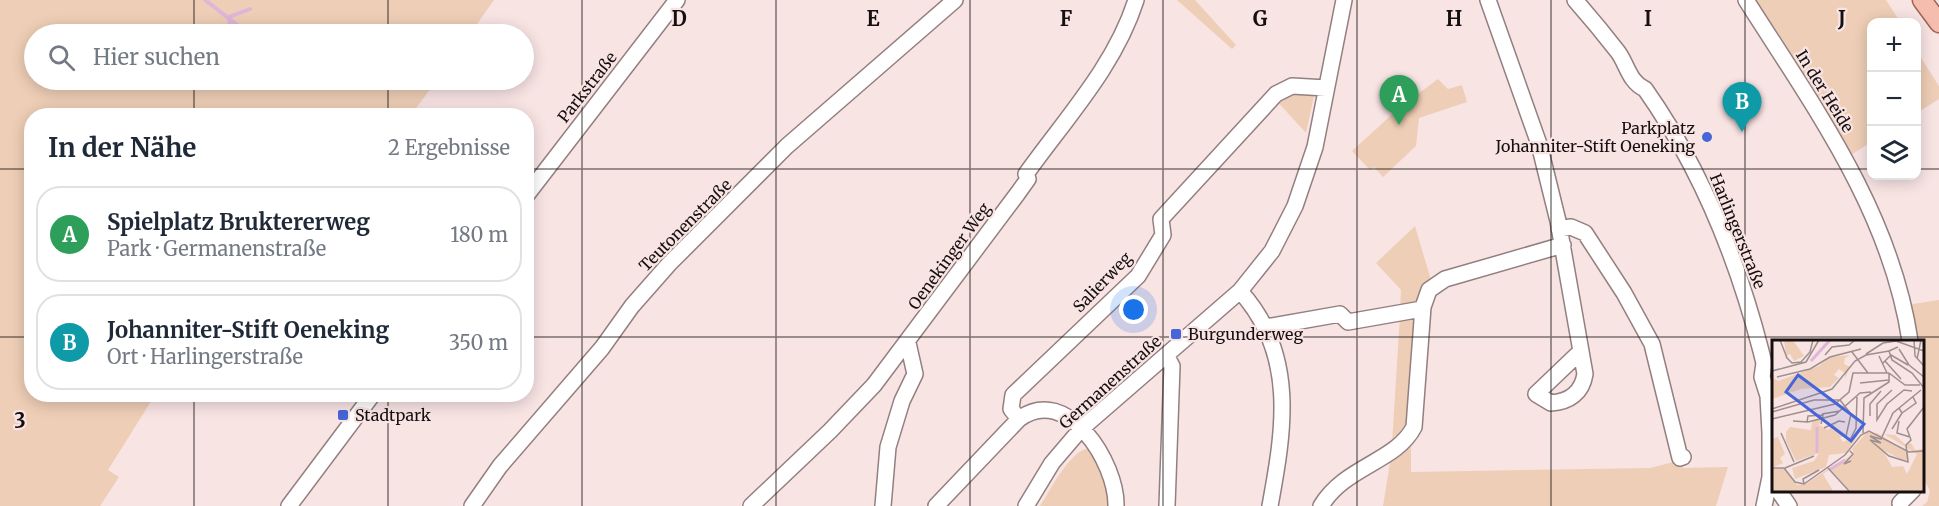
<!DOCTYPE html>
<html lang="de">
<head>
<meta charset="utf-8">
<style>
	body { margin:0; font-family:Merriweather,serif; background:#f2f2f3; color:#1f2937 }
	.controls { position:absolute; right:18px; top:18px; display:grid; overflow:hidden; border-radius:12px; box-shadow:0 3px 15px #0003 }
	.controls button { width:54px; height:54px; display:grid; place-items:center; padding:0; border:0; border-bottom:2px solid #e0e1e3; background:#fff; color:#1f2937; font:30px sans-serif }
	.you { position:absolute; left:1134px; top:310px; width:21px; height:21px; margin:-15px; border:4px solid #fff; border-radius:50%; background:#1a73e8; box-shadow:0 0 0 9px #1a73e833 }
	.badge { display:grid; place-items:center; width:39px; height:39px; border-radius:50%; background:#7c3aed; color:#fff; font-size:20px; font-weight:700 }
	.pin { position:absolute; translate:-50% -50px; filter:drop-shadow(0 2px 3px #0008) }
	.pin::after { content:''; position:absolute; top:32px; width:21px; height:18px; background:inherit; clip-path:polygon(0 0,100% 0,50% 100%) }
	.list { margin:0; padding:0; list-style:none }
	h2 { display:flex; justify-content:space-between; align-items:center; height:78px; margin:0; padding:0 24px; font-size:26px }
	h2 small { font-size:20px; font-weight:400; color:#747a83 }
	.list li { display:grid; grid-template-columns:39px 1fr auto; gap:18px; align-items:center; box-sizing:border-box; height:96px; margin:0 12px 12px; padding:0 12px; border:2px solid #e0e1e3; border-radius:24px }
	.list b { display:block; font-size:22px; white-space:nowrap }
	.list p { margin:0; font-size:20px; white-space:nowrap; color:#747a83 }
	.list em { font-size:20px; font-style:normal; color:#747a83 }
	.icon { flex:none; width:33px; height:33px; fill:none; stroke:currentColor; stroke-width:2; stroke-linecap:round; stroke-linejoin:round }
	.map { position:relative; flex:none; width:1939px; height:506px; overflow:hidden }
	.search { position:absolute; background:#fff; box-shadow:0 3px 15px #0003; left:24px; top:24px; width:510px; height:66px; display:flex; align-items:center; gap:15px; box-sizing:border-box; padding:0 21px; border-radius:33px; color:#747a83; font-size:22px }
	.panel { position:absolute; background:#fff; box-shadow:0 3px 15px #0003; left:24px; top:108px; width:510px; height:294px; border-radius:24px }
	.map>svg:first-child { display:block }
	.green { fill:#eeceb6 }
	.lines { fill:none; stroke-linecap:round; stroke-linejoin:round }
	.stream { stroke:#e0b5d8; stroke-width:4 }
	.minor-casing { stroke:#937f80; stroke-width:18 }
	.major-casing { stroke:#a26453; stroke-width:21 }
	.minor { stroke:#fff; stroke-width:15 }
	.major { stroke:#f5bdad; stroke-width:18 }
	.grid { fill:none; stroke:#160f10; stroke-width:1.5; stroke-opacity:0.55 }
	.poi-dot { fill:#4565d8; stroke:#f9e4e4; stroke-width:2 }
	.labels { text-anchor:middle; stroke-width:4.5; stroke-linejoin:round; paint-order:stroke }
	.street-label { font-size:16px; fill:#160f10; stroke:#f9e4e4 }
	.poi-label { font-size:16px; fill:#160f10; stroke:#f9e4e4; text-anchor:start }
	.inset-river { fill:none; stroke:#e0b5d8; stroke-width:3 }
	.inset-road { fill:none; stroke:#9e8f8f; stroke-width:1.5 }
	.view { fill:#4565d8; fill-opacity:0.15; stroke:#4565d8; stroke-width:3 }
	.inset-edge { fill:none; stroke:#160f10; stroke-width:3 }
	.grid-label { font-size:20px; text-anchor:middle; font-weight:bold; fill:#160f10; stroke:#f9e4e4; stroke-width:4.5; stroke-linejoin:round; paint-order:stroke }
</style>
</head>
<body>
<div class="map">
<svg width="1939" height="506" viewBox="0 0 1939 506">
	<rect width="100%" height="100%" fill="#f9e4e4"/>
	<!-- green -->
	<path class="green" d="M 0,0 L 494,0 L 470,34 L 34,34 L 34,80 L 437,80 L 411,115 L 32,116 L 32,394 L 155,395 L 108,470 L 119,477 L 100,506 L 0,506 Z
		M 1177,0 L 1195,0 L 1236,45 L 1232,49 Z
		M 1749,0 L 1886,0 L 1900,22 L 1872,22 L 1871,142 L 1848,157 Z
		M 1916,50 L 1939,86 L 1939,99 L 1917,113 Z
		M 1438,79 L 1448,89 L 1462,85 L 1467,102 L 1419,118 L 1416,146 L 1383,177 L 1374,167 L 1370,170 L 1352,151 L 1399,108 Z
		M 1312,93 L 1314,96 L 1306,133 L 1275,99 L 1282,94 Z
		M 1415,226 L 1431,280 L 1417,308 L 1400,311 L 1401,290 L 1376,263 Z
		M 1939,300 L 1939,506 L 1922,506 L 1927,502 L 1930,491 L 1922,476 L 1922,341 L 1913,341 L 1906,305 Z
		M 1417,313 L 1408,421 L 1392,444 L 1400,315 Z
		M 1411,434 L 1411,472 L 1650,468 L 1681,460 L 1683,468 L 1728,467 L 1716,506 L 1383,506 L 1391,456 Z
		M 1086,449 L 1091,451 L 1103,471 L 1110,506 L 1040,506 C 1049,492 1069,453 1086,449 Z"/>
	<g class="lines">
		<!-- stream -->
		<path class="stream" d="M 205,0 L 249,34
			M 231,34 L 229,17 L 250,9"/>
		<!-- minor casing -->
		<g class="minor-casing">
			<path id="minor" d="M 1488,0 L 1539,144 L 1558,221 L 1585,374 C 1582,393 1569,402 1551,403 L 1536,394 L 1581,351
				M 1575,0 C 1590,17 1604,34 1618,52 C 1627,64 1629,82 1645,89 C 1700,167 1737,258 1761,351 L 1764,363 L 1762,377 L 1768,396 L 1770,433 L 1770,477 L 1764,506
				M 1746,0 C 1814,107 1891,212 1910,341
				M 526,196 L 677,0
				M 1559,229 L 1571,227 L 1585,233 L 1624,293 L 1652,344 L 1680,458 L 1683,457
				M 1240,291 C 1297,354 1284,430 1270,506
				M 1266,327 L 1340,314 L 1348,322 L 1422,309
				M 1166,355 L 1172,366 L 1167,506
				M 1019,419 L 1011,409 L 1013,395 L 1138,276 L 1163,235 L 1161,219 L 1276,94 L 1292,86 L 1326,88
				M 1778,490 L 1789,506
				M 1900,503 L 1913,490
				M 289,506 L 373,394
				M 472,506 L 500,466 L 602,348 L 632,306 L 669,264 L 787,146 L 955,0
				M 751,506 L 830,431 L 874,385 L 1018,193 L 1028,179 L 1026,174 C 1066,118 1115,66 1136,0
				M 883,506 L 888,447 L 902,401 L 915,374 L 908,343
				M 936,506 L 1019,419 C 1067,383 1117,463 1116,506
				M 1026,506 L 1052,463 L 1081,429 L 1240,291 L 1272,251 L 1295,206 L 1315,147 L 1344,0
				M 1321,506 C 1345,466 1396,462 1414,427 L 1423,307 L 1429,290 L 1445,279 L 1563,245"/>
		</g>
		<!-- major casing -->
		<g class="major-casing">
			<path id="major" d="M 1922,0 L 1939,23"/>
		</g>
		<!-- minor -->
		<use href="#minor" class="minor"/>
		<!-- major -->
		<use href="#major" class="major"/>
	</g>
	<!-- grid -->
	<path class="grid" d="M 194,0 L 194,34M 388,0 L 388,34M 582,0 L 582,506M 776,0 L 776,506M 970,0 L 970,506M 1163,0 L 1163,506M 1357,0 L 1357,506M 1551,0 L 1551,506M 1745,0 L 1745,506M 194,80 L 194,116M 388,80 L 388,116M 0,169 L 32,169M 526,169 L 1872,169M 1916,169 L 1939,169M 0,337 L 32,337M 526,337 L 1939,337M 194,394 L 194,506M 388,394 L 388,506"/>
	<!-- markers -->
	<g class="poi-dot">
		<circle cx="1707" cy="137" r="6"/>
		<rect x="1170" y="328" width="12" height="12" rx="3"/>
		<rect x="337" y="409" width="12" height="12" rx="3"/>
	</g>
	<g class="labels">
		<!-- street labels -->
		<g class="street-label">
			<text transform="translate(587 87) rotate(-52)" y="6">Parkstraße</text>
			<text transform="translate(1825 91) rotate(58)" y="6">In der Heide</text>
			<text transform="translate(685 225) rotate(-45)" y="6">Teutonenstraße</text>
			<text transform="translate(1738 231) rotate(68)" y="6">Harlingerstraße</text>
			<text transform="translate(949 256) rotate(-54)" y="6">Oenekinger Weg</text>
			<text transform="translate(1102 282) rotate(-46)" y="6">Salierweg</text>
			<text transform="translate(1110 382) rotate(-42)" y="6">Germanenstraße</text>
		</g>
		<!-- poi labels -->
		<g class="poi-label">
			<text x="1695" y="134" text-anchor="end">Parkplatz<tspan x="1695" dy="18">Johanniter-Stift Oeneking</tspan></text>
			<text x="1188" y="340">Burgunderweg</text>
			<text x="355" y="421">Stadtpark</text>
		</g>
	</g>
	<!-- overview -->
	<g transform="translate(1772 340)">
		<rect width="152" height="152" fill="#f9e4e4"/>
		<path d="M 12,0 L 21,0 L 32,16 L 22,21 L 18,14 L 14,16 ZM 78,15 L 73,18 L 72,24 L 78,27 L 73,39 L 73,33 L 67,29 L 62,35 L 67,38 L 58,47 L 29,49 L 0,59 L 0,37 L 6,41 L 47,26 L 58,17 ZM 49,78 L 47,85 L 56,90 L 68,78 L 62,86 L 73,94 L 68,98 L 71,102 L 86,95 L 74,113 L 57,115 L 54,127 L 23,139 L 20,128 L 42,121 L 47,113 L 24,121 L 14,101 L 14,92 L 18,87 L 39,90 L 40,82 ZM 95,92 L 105,93 L 136,112 L 137,120 L 132,121 L 111,110 L 120,127 L 131,126 L 135,134 L 145,114 L 112,94 L 123,95 L 134,105 L 139,103 L 143,110 L 151,109 L 151,151 L 78,151 L 58,129 L 51,134 L 61,151 L 0,151 L 0,129 L 12,128 L 25,145 L 34,144 L 59,127 L 82,114 L 80,109 ZM 6,97 L 13,114 L 8,118 L 11,123 L 0,128 L 0,99 Z" fill="#eeceb6"/>
		<path class="inset-river" d="M 39,21 L 58,0M 45,87 L 45,113M 57,130 L 73,120"/>
		<path class="inset-road" d="M 8,0 L 15,18M 142,0 L 143,16 L 152,26M 124,1 L 152,11M 126,7 L 117,11 L 120,20 L 140,33 L 152,48M 127,9 L 137,25 L 152,37M 80,12 L 96,33M 94,14 L 111,3 L 124,1M 53,15 L 60,7 L 77,5 L 83,0M 107,16 L 115,33M 14,17 L 20,23 L 29,22 L 38,12 L 41,0M 145,19 L 149,0M 113,21 L 129,39M 111,23 L 119,15 L 136,25M 0,31 L 34,22 L 47,0M 117,33 L 133,45 L 148,45M 5,37 L 38,29 L 58,17 L 89,9M 88,43 L 117,40M 120,50 L 105,64 L 105,80 L 115,64 L 132,50 L 140,51M 149,50 L 121,73 L 109,99 L 98,96 L 109,103 L 98,100 L 117,116 L 136,122 L 134,105 L 139,100 L 135,89 L 152,67M 68,60 L 79,74 L 74,96M 127,68 L 130,73 L 144,63 L 141,57M 0,69 L 60,49 L 83,21 L 94,15 L 117,11M 0,72 L 42,60 L 68,60M 50,74 L 68,71M 98,76 L 98,64 L 109,51M 0,79 L 63,64 L 77,52 L 81,33 L 117,33M 21,81 L 36,82 L 63,75 L 88,53 L 99,52M 127,81 L 125,93 L 138,97M 35,82 L 36,76 L 51,75 L 49,84M 52,88 L 67,81 L 73,82M 120,89 L 130,73M 9,93 L 22,122M 91,93 L 92,58 L 117,42 L 117,33M 78,100 L 84,88 L 85,57M 78,111 L 81,114 L 72,124 L 79,121M 0,128 L 12,128 L 23,142 L 32,144 L 73,115 L 89,95 L 97,91 L 137,112 L 152,111M 13,128 L 42,116M 56,128 L 77,151M 32,144 L 31,139 L 47,130"/>
		<path class="view" d="M 26,35 L 92,84 L 79,101 L 14,52 Z"/>
		<rect width="152" height="152" class="inset-edge"/>
	</g>
	<g class="grid-label">
		<text x="679" y="26">D</text>
		<text x="873" y="26">E</text>
		<text x="1066" y="26">F</text>
		<text x="1260" y="26">G</text>
		<text x="1454" y="26">H</text>
		<text x="1648" y="26">I</text>
		<text x="1842" y="26">J</text>
		<text x="20" y="428">3</text>
	</g>
</svg>
<div class="controls">
<button>+</button>
<button>−</button>
<button><svg class="icon" aria-label="layers" viewBox="0 0 24 24"><path d="M12 4l9 5-9 5-9-5zM3 14l9 5 9-5"/></svg></button>
</div>
<div class="you"></div>
<div class="pin badge" style="left:1399px;top:125px;background:#2e9e5b">A</div>
<div class="pin badge" style="left:1742px;top:132px;background:#0f9aa8">B</div>
<div class="search"><svg class="icon" aria-label="search" viewBox="0 0 24 24"><circle cx="10" cy="10" r="6"/><path d="M15 15l6 6"/></svg>Hier suchen</div>
<section class="panel">
<h2>In der Nähe<small>2 Ergebnisse</small></h2>
<ul class="list">
<li><span class="badge" style="background:#2e9e5b">A</span><div><b>Spielplatz Bruktererweg</b><p>Park · Germanenstraße</p></div><em>180 m</em></li>
<li><span class="badge" style="background:#0f9aa8">B</span><div><b>Johanniter-Stift Oeneking</b><p>Ort · Harlingerstraße</p></div><em>350 m</em></li>
</ul>
</section>
</div>
</body>
</html>
